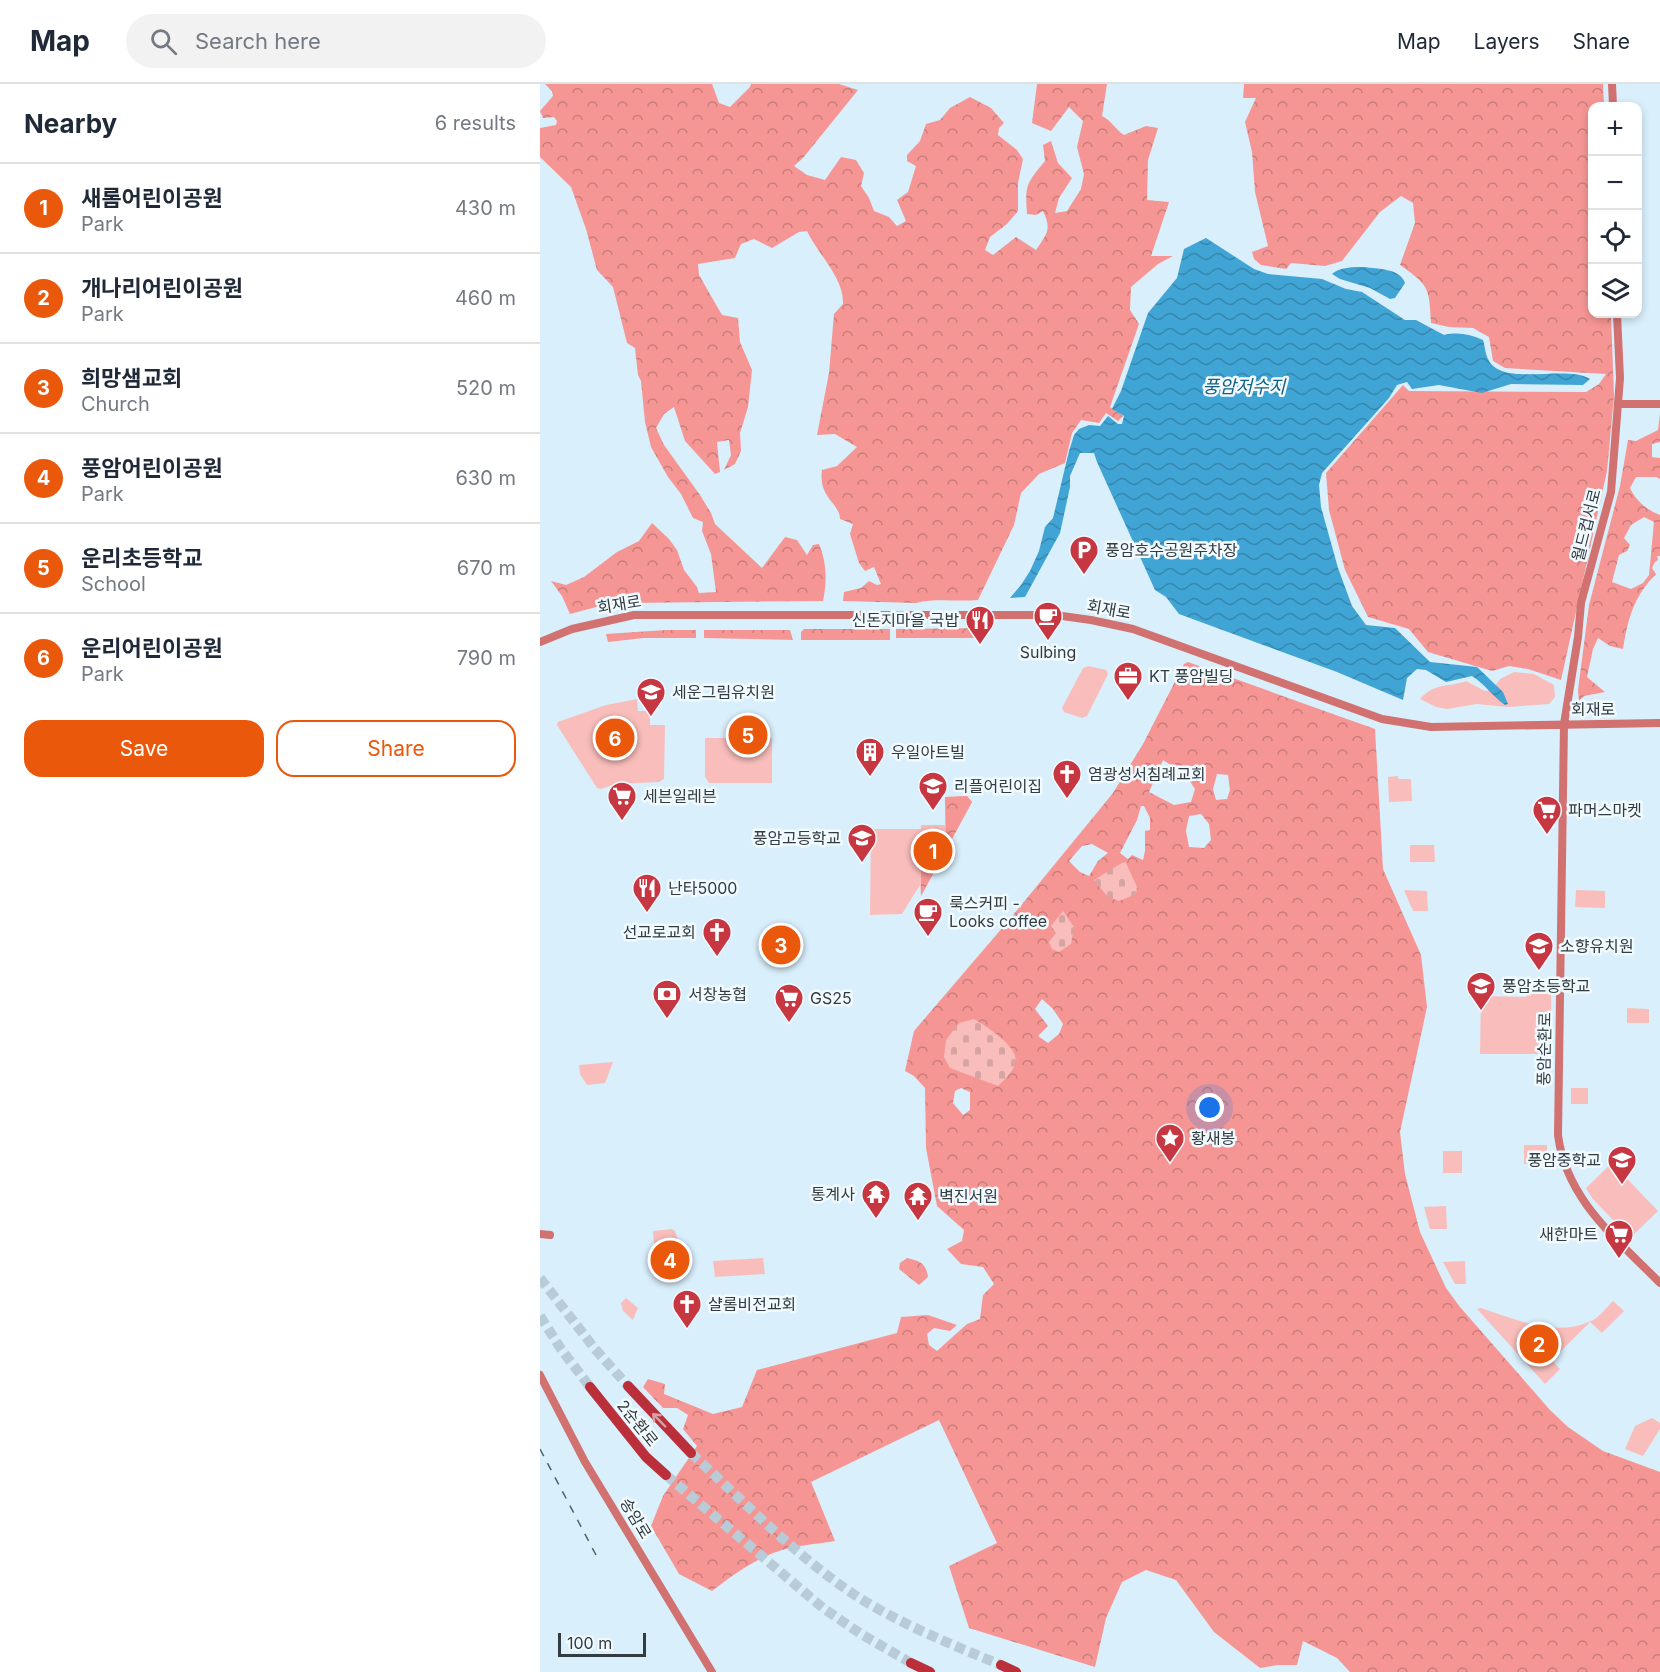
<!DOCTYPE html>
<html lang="en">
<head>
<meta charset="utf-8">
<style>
	body { margin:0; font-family:Inter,"Noto Sans KR",sans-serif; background:#f2f2f3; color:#1f2937 }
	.controls { position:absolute; right:18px; top:18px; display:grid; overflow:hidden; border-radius:12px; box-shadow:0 3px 9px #0003 }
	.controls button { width:54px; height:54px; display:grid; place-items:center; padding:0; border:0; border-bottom:2px solid #e0e1e3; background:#fff; color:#1f2937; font:30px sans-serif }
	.scale { position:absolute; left:18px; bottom:15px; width:88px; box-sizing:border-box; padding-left:6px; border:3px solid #333c41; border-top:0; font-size:16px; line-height:21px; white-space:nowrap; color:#333c41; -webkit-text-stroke:4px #f1faff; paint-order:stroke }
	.you { position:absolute; left:670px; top:1024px; width:21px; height:21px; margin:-15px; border:4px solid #fff; border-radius:50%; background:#1a73e8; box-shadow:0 0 0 9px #1a73e833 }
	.badge { display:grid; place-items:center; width:39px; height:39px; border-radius:50%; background:#ea580c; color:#fff; font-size:20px; font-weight:700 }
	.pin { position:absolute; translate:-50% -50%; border:3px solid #fff; box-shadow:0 2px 6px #0006 }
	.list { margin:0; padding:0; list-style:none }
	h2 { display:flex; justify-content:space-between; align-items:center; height:78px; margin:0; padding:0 24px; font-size:26px }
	h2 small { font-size:20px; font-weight:400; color:#747a83 }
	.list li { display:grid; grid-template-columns:39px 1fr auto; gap:18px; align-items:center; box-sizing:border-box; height:90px; padding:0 24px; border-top:2px solid #e0e1e3 }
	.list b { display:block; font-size:22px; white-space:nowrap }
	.list p { margin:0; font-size:20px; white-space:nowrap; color:#747a83 }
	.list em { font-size:20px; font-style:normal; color:#747a83 }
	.actions { display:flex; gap:12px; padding:18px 24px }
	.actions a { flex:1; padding:14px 0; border:2px solid #ea580c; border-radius:18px; text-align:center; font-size:21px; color:#ea580c }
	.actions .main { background:#ea580c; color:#fff }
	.icon { flex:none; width:33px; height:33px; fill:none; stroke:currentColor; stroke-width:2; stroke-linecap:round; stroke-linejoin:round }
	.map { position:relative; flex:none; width:1120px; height:1588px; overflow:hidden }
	header { display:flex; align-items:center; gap:36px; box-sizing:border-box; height:84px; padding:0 30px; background:#fff; border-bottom:2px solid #e0e1e3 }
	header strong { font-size:28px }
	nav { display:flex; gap:33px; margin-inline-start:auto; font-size:21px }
	.search { width:420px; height:54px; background:#f2f2f3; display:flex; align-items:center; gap:15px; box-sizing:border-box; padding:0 21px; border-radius:33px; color:#747a83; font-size:22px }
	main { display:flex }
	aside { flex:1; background:#fff }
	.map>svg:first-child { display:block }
	.green { fill:#f9bebb }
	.forest { fill:url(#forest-crowns); fill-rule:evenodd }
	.cemetery { fill:url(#cemetery-stones) }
	.water { fill:url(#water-waves) }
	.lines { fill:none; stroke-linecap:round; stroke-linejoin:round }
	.highway-tunnel { stroke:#b8cbd7; stroke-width:10; stroke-dasharray:10 5; stroke-linecap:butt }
	.secondary { stroke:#d17271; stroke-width:8 }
	.highway { stroke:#ba2f3a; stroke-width:10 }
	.rail { stroke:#535f65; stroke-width:1.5; stroke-dasharray:8 8; stroke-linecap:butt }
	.oneway { stroke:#d89fa6 }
	.labels { text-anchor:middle; stroke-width:5; stroke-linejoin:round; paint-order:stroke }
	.street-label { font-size:16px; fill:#333c41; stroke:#f1faff }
	.poi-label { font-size:16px; fill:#333c41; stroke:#f1faff; text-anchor:start }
	.water-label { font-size:18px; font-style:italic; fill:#135f80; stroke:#f1faff }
</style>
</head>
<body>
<header>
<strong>Map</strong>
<div class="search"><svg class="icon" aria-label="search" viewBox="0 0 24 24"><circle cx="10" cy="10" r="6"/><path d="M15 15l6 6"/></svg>Search here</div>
<nav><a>Map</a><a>Layers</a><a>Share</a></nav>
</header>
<main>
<aside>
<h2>Nearby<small>6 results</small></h2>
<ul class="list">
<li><span class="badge">1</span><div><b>새롬어린이공원</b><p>Park</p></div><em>430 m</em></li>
<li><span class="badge">2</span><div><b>개나리어린이공원</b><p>Park</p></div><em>460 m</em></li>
<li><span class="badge">3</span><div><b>희망샘교회</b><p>Church</p></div><em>520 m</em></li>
<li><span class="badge">4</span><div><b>풍암어린이공원</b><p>Park</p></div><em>630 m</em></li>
<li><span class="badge">5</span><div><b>운리초등학교</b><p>School</p></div><em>670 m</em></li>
<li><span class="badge">6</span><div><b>운리어린이공원</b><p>Park</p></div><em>790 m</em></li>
</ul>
<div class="actions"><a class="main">Save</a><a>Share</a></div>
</aside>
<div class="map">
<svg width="1120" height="1588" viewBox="0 0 1120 1588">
	<defs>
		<pattern id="forest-crowns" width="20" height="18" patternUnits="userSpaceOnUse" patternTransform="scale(1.5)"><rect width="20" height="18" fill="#f69694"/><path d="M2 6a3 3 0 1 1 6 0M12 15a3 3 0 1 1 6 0" fill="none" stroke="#c87c7a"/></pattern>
		<pattern id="cemetery-stones" width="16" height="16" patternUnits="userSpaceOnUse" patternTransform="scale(1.5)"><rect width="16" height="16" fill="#f9bebb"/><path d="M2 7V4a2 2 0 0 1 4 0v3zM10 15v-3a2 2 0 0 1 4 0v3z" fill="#d6a4a2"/></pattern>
		<pattern id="water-waves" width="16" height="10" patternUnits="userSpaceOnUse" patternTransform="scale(1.5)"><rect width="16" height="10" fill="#40a4d4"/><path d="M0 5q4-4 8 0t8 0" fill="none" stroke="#3687ae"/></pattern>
	</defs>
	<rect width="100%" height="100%" fill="#d9effc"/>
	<!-- green -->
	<path class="green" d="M 548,582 L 566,586 L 568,590 L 547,632 L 542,634 L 524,628 L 522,624 L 543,584 Z
		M 974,588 L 994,590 L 1014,601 L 1015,613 L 1009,620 L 968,623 L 937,620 L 907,625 L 896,623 L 880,615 C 895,598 907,604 926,597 L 945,607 L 952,606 L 960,595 Z
		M 97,615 L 98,627 L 110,627 L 110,641 L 125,641 L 124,695 L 119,698 L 76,700 L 61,705 L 57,704 L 17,641 L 18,638 L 66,621 Z
		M 165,654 L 232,654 L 232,699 L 169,699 L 165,693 Z
		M 858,692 L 858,695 L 871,695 L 872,717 L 849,718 L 848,693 Z
		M 427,712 L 432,718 L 381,812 L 380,801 L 362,830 L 330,831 L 331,745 L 381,745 L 381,741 L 405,741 L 405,713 Z
		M 870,761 L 894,761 L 895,778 L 870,778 Z
		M 864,806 L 887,807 L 888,827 L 873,827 Z
		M 1036,806 L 1065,807 L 1065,824 L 1035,823 Z
		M 986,898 L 1011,898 L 1011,970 L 940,970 L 941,912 L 986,913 Z
		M 1087,924 L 1109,925 L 1109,939 L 1087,939 Z
		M 73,978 L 65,999 L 47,1001 L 40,990 L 39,981 Z
		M 1031,1004 L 1048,1004 L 1048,1020 L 1031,1020 Z
		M 984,1061 L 1007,1061 L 1007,1080 L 984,1080 Z
		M 903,1067 L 922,1067 L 922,1089 L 903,1089 Z
		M 1072,1079 L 1118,1127 L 1090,1154 L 1052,1114 L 1046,1104 Z
		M 906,1122 L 907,1145 L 890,1145 L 884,1123 Z
		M 132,1145 L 135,1147 L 147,1186 L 144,1190 L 116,1192 L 113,1147 Z
		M 223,1174 L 225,1190 L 175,1193 L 173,1177 Z
		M 925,1177 L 926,1200 L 915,1200 L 903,1178 Z
		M 86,1214 L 98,1224 L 93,1236 L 83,1227 L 81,1219 Z
		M 1073,1217 L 1084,1227 L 1062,1249 L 1050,1238 L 1012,1276 L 1020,1285 L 1005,1300 L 937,1225 L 941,1224 C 974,1235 1014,1253 1049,1238 C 1058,1235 1066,1224 1073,1217 Z
		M 1112,1334 L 1120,1339 L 1120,1345 L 1103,1372 L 1085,1365 L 1095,1342 Z"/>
	<!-- forest -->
	<path class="forest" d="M 5,0 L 172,0 L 179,19 L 190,23 L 210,3 L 211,0 L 299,0 L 318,6 L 263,74 L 254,82 L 267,91 L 285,96 L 301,73 L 316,76 L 324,89 L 321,102 L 329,114 L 334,127 L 349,133 L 357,142 L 366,137 L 357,116 L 368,108 L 376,82 L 367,77 L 367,71 L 380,57 L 386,40 L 400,36 L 410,24 L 430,13 L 451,24 L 464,39 L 459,44 L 458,51 L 477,66 L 483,75 L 478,99 L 478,127 L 467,140 L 450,153 L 445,166 L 453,171 L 476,153 L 496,166 C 507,149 512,146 503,127 L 496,131 L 487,130 C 485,101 486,100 505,77 L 503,61 L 511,57 L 518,79 L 532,94 L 519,114 L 515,129 L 527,127 L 541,105 L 544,90 L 537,63 L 543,37 L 529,23 L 511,47 L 492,39 L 497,0 L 567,0 L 562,32 C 572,37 575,45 584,51 L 606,42 L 618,44 L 608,76 L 607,116 L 629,118 L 611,172 L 633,172 L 618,180 L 591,203 L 590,226 L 599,240 L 570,323 L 583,332 L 578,337 L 566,329 L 559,339 L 541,336 L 532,349 L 525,379 L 499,390 L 481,409 L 474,441 L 438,516 C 417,518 396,514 376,519 L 303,517 L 304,508 L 321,504 L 329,497 L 337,501 L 341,500 L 334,483 L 325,487 L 319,479 L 310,450 L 313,440 L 300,435 C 300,419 278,414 282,386 L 297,382 L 317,363 L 295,350 L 277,351 L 289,289 L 294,230 L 303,220 C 304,193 278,171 267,147 L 259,148 L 232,164 L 214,155 L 201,160 L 195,174 L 158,180 L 159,191 L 182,231 L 198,234 L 200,258 L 212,286 L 208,323 L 200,349 L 201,367 L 195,380 L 184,386 L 191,371 L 189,356 L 177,358 L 180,388 L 175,390 L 145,357 L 134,323 L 124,330 L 116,344 L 124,361 L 160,411 L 171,429 L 175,440 L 222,484 L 245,453 L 257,456 L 267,471 L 273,461 L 279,460 C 287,479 287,497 283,517 L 86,519 L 60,522 L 30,530 L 22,512 L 11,497 L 26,501 L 44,493 L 77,468 L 99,457 L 112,439 L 129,455 L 137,466 L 144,486 L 157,503 L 159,509 L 176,508 L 171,470 L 162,447 L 163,438 L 153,434 L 141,410 L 128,393 L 111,363 L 105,338 L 101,297 L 98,291 L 95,264 L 87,259 L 73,203 L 57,186 L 46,145 L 31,103 L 0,73 L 0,44 L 16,41 L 17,37 L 14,33 L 3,34 L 0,27 L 13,12 L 12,7 Z
		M 704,0 L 1063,0 L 1064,22 L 1052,22 L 1052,230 L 1071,230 L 1074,312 L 1067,387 L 1021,596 L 988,585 L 969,582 L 952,587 L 888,568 L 869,545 L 828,533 L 805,486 L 789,426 L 786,389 L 863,301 L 869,307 L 1046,308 L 1059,300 L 1066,290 L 965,284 L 953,277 L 949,253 L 933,244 L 909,243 L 891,239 C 889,204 890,202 860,181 L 875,139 L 873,119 L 861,112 L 840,128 L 802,177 L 785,182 L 751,179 L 746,185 L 721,181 L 714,175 L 712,168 L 728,162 L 715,108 L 712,68 L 705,38 L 716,14 L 703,14 Z
		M 1120,330 L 1120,358 L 1112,360 L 1112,373 L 1120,374 L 1120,395 L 1116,393 L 1096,393 L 1090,404 C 1096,417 1107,426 1120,431 L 1120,472 L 1117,472 L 1118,476 L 1115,478 L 1112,484 L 1116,490 C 1094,512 1088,534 1083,565 L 1070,562 L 1058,554 L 1053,565 L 1047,593 L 1065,608 L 1044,612 L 1039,617 L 1038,606 L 1049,521 L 1080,402 L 1088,356 L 1096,357 L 1118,346 ZM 1104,433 L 1114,438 L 1109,491 L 1103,499 L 1091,505 L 1072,498 L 1079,471 L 1087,467 L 1090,461 L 1084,454 L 1091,441 Z
		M 446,544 L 446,554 L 356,554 L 356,545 Z
		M 264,545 L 350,545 L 350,556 L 261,556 L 261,548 Z
		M 126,546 L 156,546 L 156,554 L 104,554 L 68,558 L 66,550 Z
		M 164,546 L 250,546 L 253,556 L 164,554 Z
		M 648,578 L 835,645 L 843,785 L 881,871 L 887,923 L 860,1048 L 865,1090 L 880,1148 L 906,1204 L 920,1223 L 1010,1326 L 1028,1343 L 1063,1367 L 1120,1388 L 1120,1588 L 810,1588 L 797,1574 L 763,1557 L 757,1581 L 738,1581 L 720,1584 L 674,1548 L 636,1496 L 606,1486 L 582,1498 L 566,1534 L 555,1583 L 429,1544 L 409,1482 L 457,1459 L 399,1336 L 271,1398 L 295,1457 C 278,1460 259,1461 242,1466 C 216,1474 194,1490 172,1507 L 139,1490 L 111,1442 L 123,1412 L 157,1362 L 143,1345 L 148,1331 L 137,1324 L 123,1324 L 103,1303 L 108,1295 L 125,1300 L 124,1310 L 173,1330 L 202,1323 L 217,1286 L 357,1249 L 361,1233 L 388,1231 L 417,1241 L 410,1247 L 394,1244 L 387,1250 L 389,1261 L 397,1267 L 427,1240 L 440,1235 L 443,1211 L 454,1200 L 443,1183 L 421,1180 L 407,1165 L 422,1157 L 424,1146 L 397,1122 L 386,1064 L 385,1004 L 374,992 L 365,987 L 374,947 L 469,836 L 573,709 L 603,660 L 644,580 ZM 623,676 L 645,690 L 655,705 L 651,718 L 634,721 L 609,708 ZM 677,690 L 688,691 L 690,706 L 687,715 L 676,716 L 673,705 ZM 601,722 L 604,722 L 610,734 L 610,746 L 605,747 L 605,767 L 603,776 L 592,771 L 588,775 L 580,769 L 597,736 ZM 661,730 L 669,740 L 671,756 L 664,764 L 649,763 L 646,747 L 649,732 ZM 552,760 L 568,769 L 558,777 L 549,792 L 540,788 L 529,777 L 542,762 ZM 502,915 L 513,925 L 523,940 L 519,950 L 508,959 L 498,952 L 508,942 L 495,925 ZM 421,1004 L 430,1008 L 430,1026 L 423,1031 L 413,1019 L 415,1007 Z
		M 427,712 L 432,718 L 381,812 L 381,773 L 395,774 L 406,753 L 405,713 Z
		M 367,1174 C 380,1177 386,1179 388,1193 L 379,1201 L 359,1185 L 360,1179 Z"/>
	<!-- cemetery -->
	<path class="cemetery" d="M 585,777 L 597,803 L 596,810 L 579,817 L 568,813 L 554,796 Z
		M 523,827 L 534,843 L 531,860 L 519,868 L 512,865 L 509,858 L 516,849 L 511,842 Z
		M 434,935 C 444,941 453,947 462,955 C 484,974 477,984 458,1002 L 410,984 L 404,973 L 406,956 L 419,939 Z"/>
	<!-- water -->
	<path class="water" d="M 666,154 L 714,185 L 728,190 L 782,195 L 806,205 L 822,208 L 865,236 L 876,236 L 904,251 C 918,248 930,250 943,256 C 945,262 945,269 948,275 C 961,304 1026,280 1050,295 L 1043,301 L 971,300 L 942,309 L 899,301 L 872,305 L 867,298 L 857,301 L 849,314 L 782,389 L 779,401 L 781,423 L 798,484 L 812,522 L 826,541 L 855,544 L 890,578 L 937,583 L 963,608 L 968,620 L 965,621 C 952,612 945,600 932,592 L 906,598 L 886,586 L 877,585 L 867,594 L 863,616 L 797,588 L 639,530 L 626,513 L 615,506 L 557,378 L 554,369 L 540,369 L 530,392 L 530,403 L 520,449 L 485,513 L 470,514 L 481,501 L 490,487 L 499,467 L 505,443 L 513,434 L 529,367 L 534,351 L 539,345 L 549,341 L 560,342 L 568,332 L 578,340 L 582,340 L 584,332 L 572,325 L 581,307 L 608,229 L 637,194 L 644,165 Z
		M 824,183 C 837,185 860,184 865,199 L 855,214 L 850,215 L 830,204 L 800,195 L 792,190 C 799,183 814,183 824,183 Z"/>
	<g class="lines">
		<!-- highway-tunnel -->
		<path class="highway-tunnel" d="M 0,1194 L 55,1265 L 88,1302
			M 0,1232 L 21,1265 L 50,1303
			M 151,1369 C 203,1417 261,1477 321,1515 C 365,1542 413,1561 461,1581
			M 126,1391 L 283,1524 L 321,1550 L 371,1579"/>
		<!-- secondary -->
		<path class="secondary" d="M 1072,0 L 1073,22
			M 1077,230 L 1080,294 L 1071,408 L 1041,519 L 1038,553 L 1024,640 L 1018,1051 C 1026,1116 1077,1155 1120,1199
			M 1078,320 L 1120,320
			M 0,558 L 32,545 L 94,531 L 515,531 L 551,536 L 593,545 L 842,635 L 891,643 L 1120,639
			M 0,1150 L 10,1151
			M 0,1291 L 45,1378 L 172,1588"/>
		<!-- highway -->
		<path class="highway" d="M 88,1302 L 151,1369
			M 50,1303 L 106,1373 L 126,1391
			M 371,1579 L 390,1588
			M 461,1581 L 476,1588"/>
		<!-- rail -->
		<path class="rail" d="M 0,1365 L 56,1471"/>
	</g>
	<!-- one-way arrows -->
	<defs><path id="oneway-shaft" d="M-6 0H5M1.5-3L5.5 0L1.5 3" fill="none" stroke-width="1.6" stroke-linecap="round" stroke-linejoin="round" transform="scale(1.5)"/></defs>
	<use class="oneway" href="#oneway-shaft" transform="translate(119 1336) rotate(-134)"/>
	<!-- icons -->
	<defs>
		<g id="parking-pin" transform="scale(1.5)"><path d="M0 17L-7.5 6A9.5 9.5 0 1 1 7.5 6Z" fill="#c73741" stroke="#f1faff"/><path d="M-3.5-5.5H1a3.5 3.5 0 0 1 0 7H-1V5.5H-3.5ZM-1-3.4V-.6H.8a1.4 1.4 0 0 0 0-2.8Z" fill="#fff"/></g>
		<g id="cafe-pin" transform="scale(1.5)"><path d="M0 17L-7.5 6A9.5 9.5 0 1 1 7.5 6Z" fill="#c73741" stroke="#f1faff"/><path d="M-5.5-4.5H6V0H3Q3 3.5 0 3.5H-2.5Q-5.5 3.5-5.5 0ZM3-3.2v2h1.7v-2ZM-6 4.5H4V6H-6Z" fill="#fff"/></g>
		<g id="restaurant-pin" transform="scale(1.5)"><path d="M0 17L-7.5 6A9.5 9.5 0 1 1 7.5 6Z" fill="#c73741" stroke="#f1faff"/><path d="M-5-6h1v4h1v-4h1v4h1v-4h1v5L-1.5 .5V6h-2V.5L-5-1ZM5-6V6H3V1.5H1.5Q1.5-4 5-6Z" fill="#fff"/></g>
		<g id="office-pin" transform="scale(1.5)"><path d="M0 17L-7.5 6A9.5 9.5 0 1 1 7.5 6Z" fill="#c73741" stroke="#f1faff"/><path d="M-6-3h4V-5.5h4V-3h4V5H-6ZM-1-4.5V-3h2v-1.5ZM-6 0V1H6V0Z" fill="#fff"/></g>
		<g id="school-pin" transform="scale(1.5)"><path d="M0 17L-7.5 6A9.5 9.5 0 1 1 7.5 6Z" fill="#c73741" stroke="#f1faff"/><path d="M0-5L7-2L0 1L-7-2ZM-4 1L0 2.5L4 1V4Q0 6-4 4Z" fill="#fff"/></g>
		<g id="building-pin" transform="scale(1.5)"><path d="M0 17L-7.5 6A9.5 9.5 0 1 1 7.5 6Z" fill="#c73741" stroke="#f1faff"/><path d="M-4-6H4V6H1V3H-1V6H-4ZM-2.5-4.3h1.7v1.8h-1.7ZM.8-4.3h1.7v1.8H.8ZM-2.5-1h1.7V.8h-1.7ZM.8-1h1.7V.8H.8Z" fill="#fff"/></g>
		<g id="church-pin" transform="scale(1.5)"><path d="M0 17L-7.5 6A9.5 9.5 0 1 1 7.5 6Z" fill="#c73741" stroke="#f1faff"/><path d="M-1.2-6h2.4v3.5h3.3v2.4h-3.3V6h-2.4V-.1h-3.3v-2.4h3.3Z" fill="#fff"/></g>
		<g id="supermarket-pin" transform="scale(1.5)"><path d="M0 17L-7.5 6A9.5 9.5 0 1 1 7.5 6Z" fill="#c73741" stroke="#f1faff"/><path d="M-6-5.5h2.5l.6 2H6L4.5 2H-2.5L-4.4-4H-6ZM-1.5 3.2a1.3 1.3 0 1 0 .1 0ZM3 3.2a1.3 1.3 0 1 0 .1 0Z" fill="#fff"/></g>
		<g id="bank-pin" transform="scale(1.5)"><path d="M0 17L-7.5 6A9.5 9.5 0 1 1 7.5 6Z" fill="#c73741" stroke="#f1faff"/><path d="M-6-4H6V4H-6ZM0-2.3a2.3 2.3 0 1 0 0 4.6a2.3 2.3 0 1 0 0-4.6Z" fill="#fff"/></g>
		<g id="sight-pin" transform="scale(1.5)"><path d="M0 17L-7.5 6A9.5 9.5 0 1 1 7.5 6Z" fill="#c73741" stroke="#f1faff"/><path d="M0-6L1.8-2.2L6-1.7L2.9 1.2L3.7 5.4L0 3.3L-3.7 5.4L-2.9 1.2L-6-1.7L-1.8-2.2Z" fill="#fff"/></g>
		<g id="temple-pin" transform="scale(1.5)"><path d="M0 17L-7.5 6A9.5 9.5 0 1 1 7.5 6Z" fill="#c73741" stroke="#f1faff"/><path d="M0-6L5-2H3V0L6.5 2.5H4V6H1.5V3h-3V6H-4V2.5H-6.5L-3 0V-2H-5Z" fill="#fff"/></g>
	</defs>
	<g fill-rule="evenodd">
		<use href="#parking-pin" x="544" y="466"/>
		<use href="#cafe-pin" x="508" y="532"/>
		<use href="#restaurant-pin" x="440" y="536"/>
		<use href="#office-pin" x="588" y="592"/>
		<use href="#school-pin" x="111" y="608"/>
		<use href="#building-pin" x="330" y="668"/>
		<use href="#church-pin" x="527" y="690"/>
		<use href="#school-pin" x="393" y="702"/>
		<use href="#supermarket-pin" x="82" y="712"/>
		<use href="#supermarket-pin" x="1007" y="726"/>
		<use href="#school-pin" x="322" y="754"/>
		<use href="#restaurant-pin" x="107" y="804"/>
		<use href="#cafe-pin" x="388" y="828"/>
		<use href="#church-pin" x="177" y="848"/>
		<use href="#school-pin" x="999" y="862"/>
		<use href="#school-pin" x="941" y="902"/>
		<use href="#bank-pin" x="127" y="910"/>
		<use href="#supermarket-pin" x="249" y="914"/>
		<use href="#sight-pin" x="630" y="1054"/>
		<use href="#school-pin" x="1082" y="1076"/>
		<use href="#temple-pin" x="336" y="1110"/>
		<use href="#temple-pin" x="378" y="1112"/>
		<use href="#supermarket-pin" x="1079" y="1150"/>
		<use href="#church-pin" x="147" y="1220"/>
	</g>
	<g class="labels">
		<!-- street labels -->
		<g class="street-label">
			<text transform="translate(1046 441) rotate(-76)" y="6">월드컵서로</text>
			<text transform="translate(79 520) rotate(-9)" y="6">회재로</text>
			<text transform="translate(569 525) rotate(10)" y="6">회재로</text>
			<text x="1053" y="631">회재로</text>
			<text transform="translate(1004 965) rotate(-89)" y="6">풍암순환로</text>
			<text transform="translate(98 1339) rotate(51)" y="6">2순환로</text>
			<text transform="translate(96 1434) rotate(59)" y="6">송암로</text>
		</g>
		<!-- poi labels -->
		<g class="poi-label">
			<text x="565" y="472">풍암호수공원주차장</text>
			<text x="419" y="542" text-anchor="end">신돈지마을 국밥</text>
			<text x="508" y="574" text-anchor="middle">Sulbing</text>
			<text x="609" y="598">KT 풍암빌딩</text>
			<text x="132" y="614">세운그림유치원</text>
			<text x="351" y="674">우일아트빌</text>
			<text x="548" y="696">염광성서침례교회</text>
			<text x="414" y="708">리플어린이집</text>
			<text x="103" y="718">세븐일레븐</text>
			<text x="1028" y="732">파머스마켓</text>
			<text x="301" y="760" text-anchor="end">풍암고등학교</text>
			<text x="128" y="810">난타5000</text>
			<text x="409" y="825">룩스커피 -<tspan x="409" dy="18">Looks coffee</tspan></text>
			<text x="156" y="854" text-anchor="end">선교로교회</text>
			<text x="1020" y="868">소향유치원</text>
			<text x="962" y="908">풍암초등학교</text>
			<text x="148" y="916">서창농협</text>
			<text x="270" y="920">GS25</text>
			<text x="651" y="1060">황새봉</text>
			<text x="1061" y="1082" text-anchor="end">풍암중학교</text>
			<text x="315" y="1116" text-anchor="end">통계사</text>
			<text x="399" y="1118">벽진서원</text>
			<text x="1058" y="1156" text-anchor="end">새한마트</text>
			<text x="168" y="1226">샬롬비전교회</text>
		</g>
		<!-- water labels -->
		<g class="water-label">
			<text x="704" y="309">풍암저수지</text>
		</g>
	</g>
</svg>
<div class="controls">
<button>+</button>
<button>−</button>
<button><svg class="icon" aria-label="locate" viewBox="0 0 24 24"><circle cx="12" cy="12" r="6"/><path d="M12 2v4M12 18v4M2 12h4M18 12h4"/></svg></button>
<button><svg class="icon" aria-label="layers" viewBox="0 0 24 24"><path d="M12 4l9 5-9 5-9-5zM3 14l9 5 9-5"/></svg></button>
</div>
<div class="scale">100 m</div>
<div class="you"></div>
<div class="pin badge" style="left:393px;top:767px">1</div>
<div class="pin badge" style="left:999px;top:1260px">2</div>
<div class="pin badge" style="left:241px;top:861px">3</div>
<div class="pin badge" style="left:130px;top:1176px">4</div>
<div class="pin badge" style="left:208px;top:651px">5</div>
<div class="pin badge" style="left:75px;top:654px">6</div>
</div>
</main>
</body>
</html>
